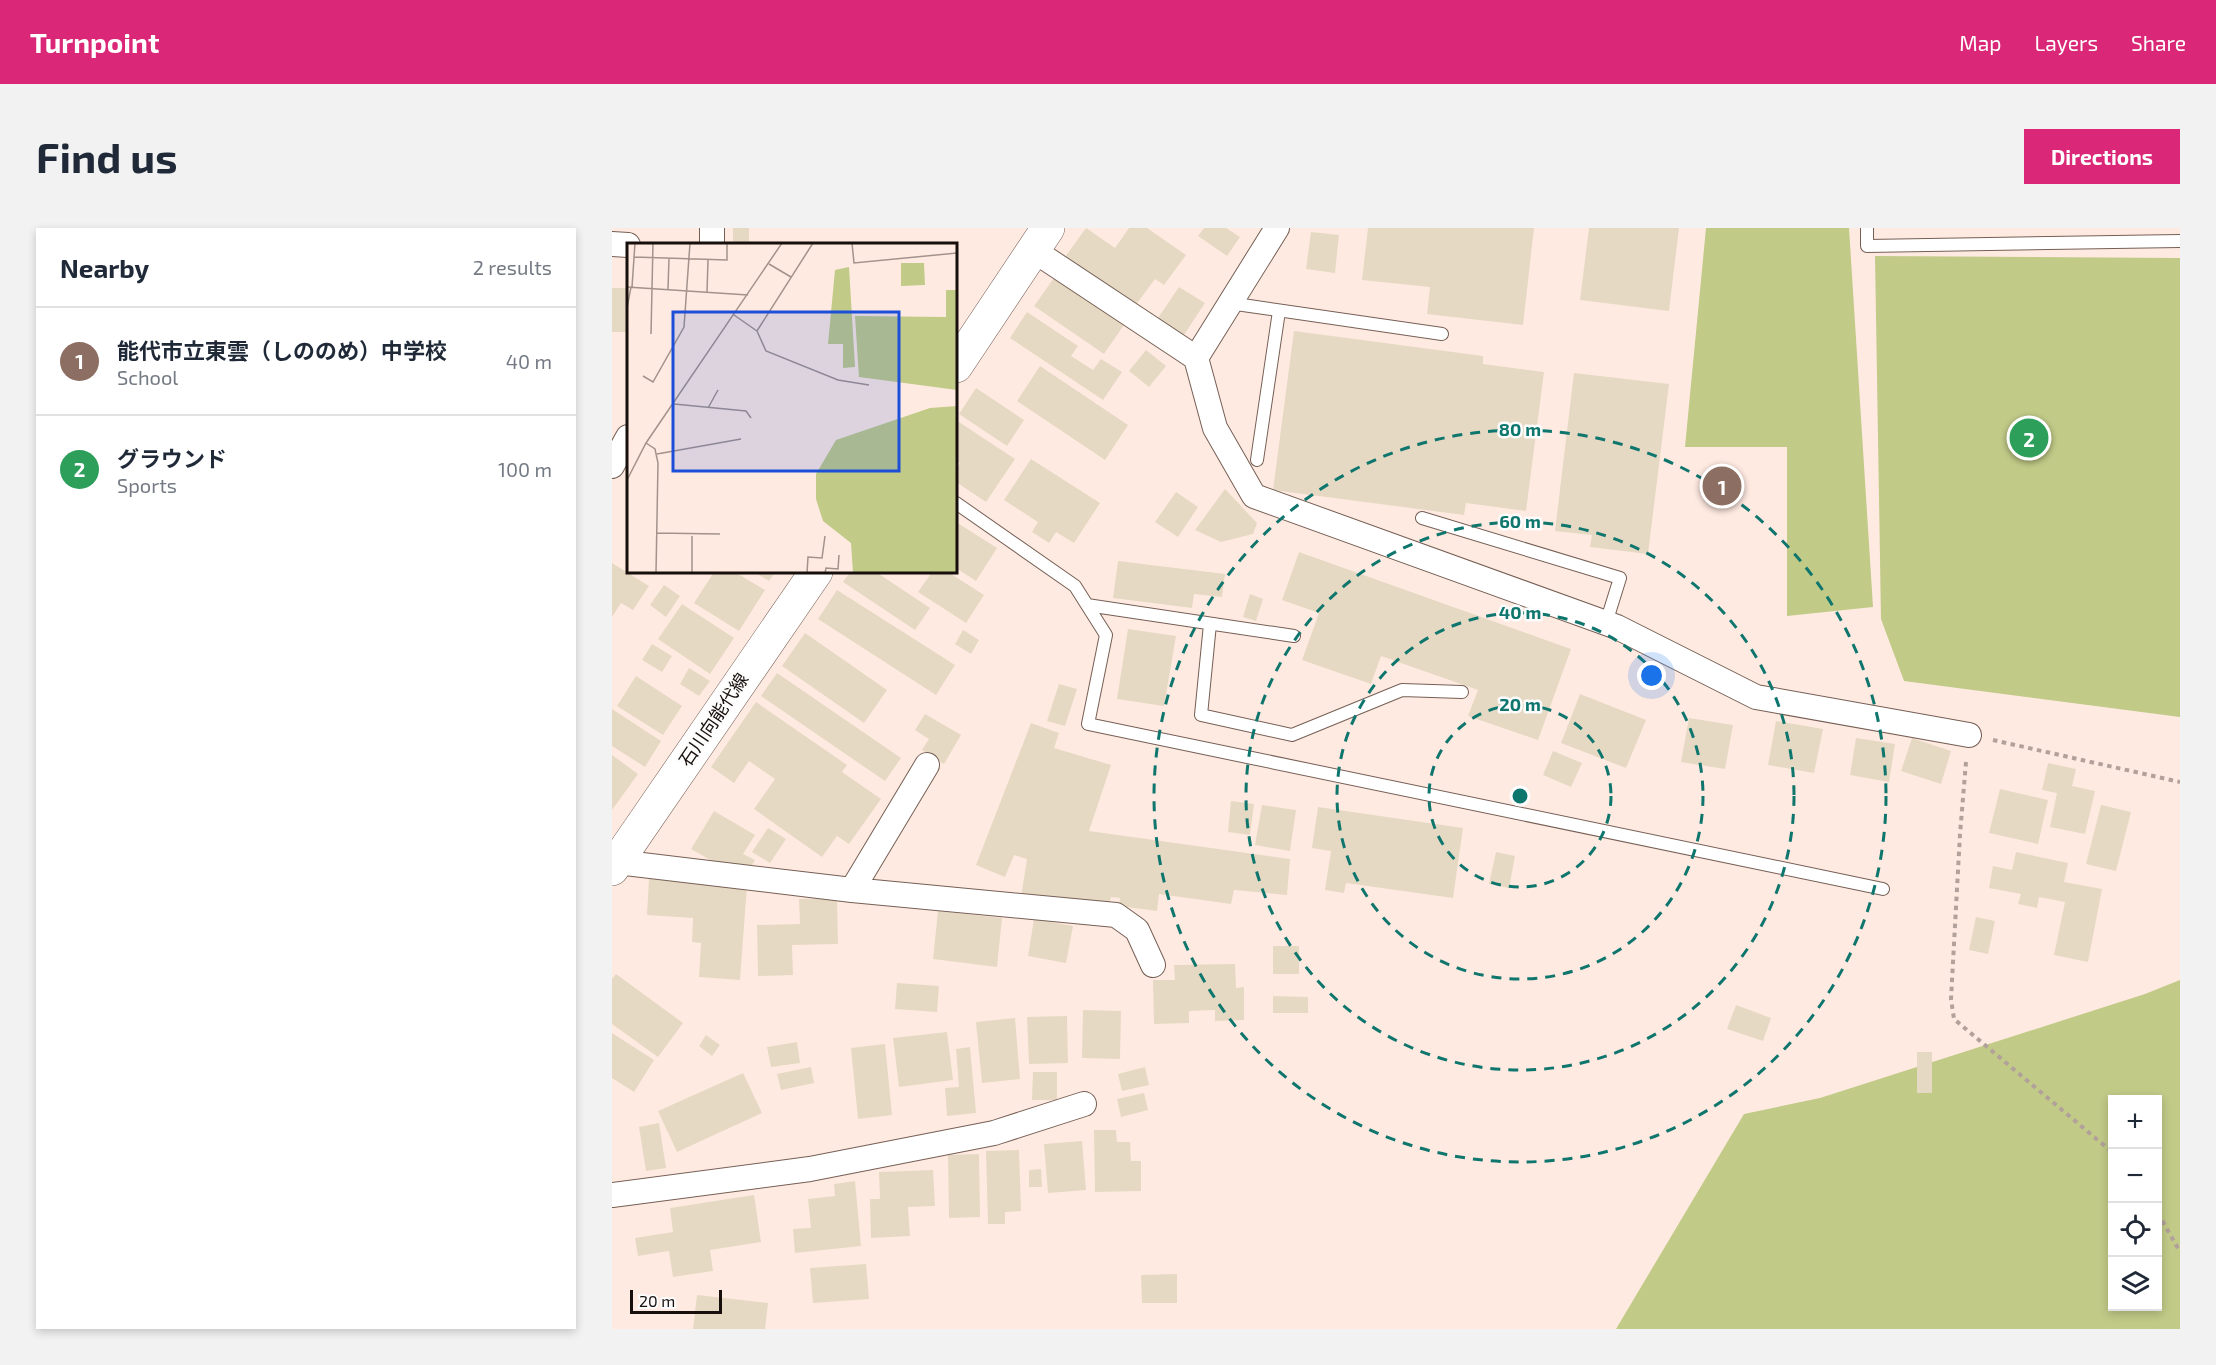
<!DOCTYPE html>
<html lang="en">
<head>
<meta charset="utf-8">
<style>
	body { margin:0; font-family:"Exo 2","Noto Sans JP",sans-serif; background:#f2f2f3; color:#1f2937 }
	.controls { position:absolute; right:18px; bottom:18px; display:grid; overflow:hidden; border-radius:0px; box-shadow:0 3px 9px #0003 }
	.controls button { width:54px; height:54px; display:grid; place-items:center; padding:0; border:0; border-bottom:2px solid #e0e1e3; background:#fff; color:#1f2937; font:30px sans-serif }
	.scale { position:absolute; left:18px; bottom:15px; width:92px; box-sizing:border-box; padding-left:6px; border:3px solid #170f0b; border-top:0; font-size:16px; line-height:21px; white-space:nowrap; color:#170f0b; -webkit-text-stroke:4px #fcfcfc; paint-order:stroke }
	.you { position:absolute; left:1040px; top:448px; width:21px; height:21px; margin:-15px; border:4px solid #fff; border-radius:50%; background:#1a73e8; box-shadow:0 0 0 9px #1a73e833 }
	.badge { display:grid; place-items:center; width:39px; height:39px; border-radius:50%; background:#db2777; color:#fff; font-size:20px; font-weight:700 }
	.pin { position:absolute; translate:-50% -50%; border:3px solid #fff; box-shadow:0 2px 6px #0006 }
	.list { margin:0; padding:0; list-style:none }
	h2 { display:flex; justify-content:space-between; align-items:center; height:78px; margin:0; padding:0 24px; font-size:26px }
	h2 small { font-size:20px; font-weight:400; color:#747a83 }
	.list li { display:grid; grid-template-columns:39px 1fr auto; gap:18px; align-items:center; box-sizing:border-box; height:108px; padding:0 24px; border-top:2px solid #e0e1e3 }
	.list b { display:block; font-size:22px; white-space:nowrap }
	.list p { margin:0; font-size:20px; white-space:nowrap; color:#747a83 }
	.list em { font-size:20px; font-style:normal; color:#747a83 }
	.icon { flex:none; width:33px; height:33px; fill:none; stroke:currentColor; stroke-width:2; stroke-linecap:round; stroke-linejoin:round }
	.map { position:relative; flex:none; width:1568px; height:1101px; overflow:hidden; border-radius:0px }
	header { display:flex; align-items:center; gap:36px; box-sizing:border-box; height:84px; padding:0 30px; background:#db2777; color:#fff }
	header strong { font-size:28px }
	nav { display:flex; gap:33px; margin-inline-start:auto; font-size:21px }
	.intro { display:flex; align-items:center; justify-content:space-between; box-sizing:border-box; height:144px; padding:0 36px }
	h1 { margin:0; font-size:42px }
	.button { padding:15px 27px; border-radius:0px; background:#db2777; color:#fff; font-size:21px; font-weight:700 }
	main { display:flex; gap:36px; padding:0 36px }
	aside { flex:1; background:#fff; border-radius:0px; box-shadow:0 3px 9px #0003 }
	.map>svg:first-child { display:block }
	.green { fill:#c1ca87; fill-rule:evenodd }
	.building { fill:#e6d9c3 }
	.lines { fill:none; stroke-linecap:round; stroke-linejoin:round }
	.lane-casing { stroke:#755f55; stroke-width:14 }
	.street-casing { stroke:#755f55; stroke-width:26 }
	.secondary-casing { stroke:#755f55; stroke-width:34 }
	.path { stroke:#b2a19a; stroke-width:4; stroke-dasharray:4.5 4.5; stroke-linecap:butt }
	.lane { stroke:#fff; stroke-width:12 }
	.street { stroke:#fff; stroke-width:24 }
	.secondary { stroke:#fff; stroke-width:33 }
	.ring { fill:none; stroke:#0f766e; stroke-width:3; stroke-dasharray:10 8 }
	.labels { text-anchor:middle; stroke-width:5; stroke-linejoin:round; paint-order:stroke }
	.street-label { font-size:18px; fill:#170f0b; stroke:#fcfcfc }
	.inset-road { fill:none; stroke:#a2928b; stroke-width:1.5 }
	.view { fill:#1d4ed8; fill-opacity:0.15; stroke:#1d4ed8; stroke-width:3 }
	.inset-edge { fill:none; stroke:#170f0b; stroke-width:3 }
	.centre { fill:#0f766e; stroke:#fcfcfc; stroke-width:3 }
	.ring-label { font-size:18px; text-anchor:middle; font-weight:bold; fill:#0f766e; stroke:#fcfcfc; stroke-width:5; stroke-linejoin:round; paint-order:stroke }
</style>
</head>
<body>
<header>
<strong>Turnpoint</strong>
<nav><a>Map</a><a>Layers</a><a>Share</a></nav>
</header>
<div class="intro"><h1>Find us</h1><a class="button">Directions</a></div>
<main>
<aside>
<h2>Nearby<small>2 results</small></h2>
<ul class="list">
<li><span class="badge" style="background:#8d6e63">1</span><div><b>能代市立東雲（しののめ）中学校</b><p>School</p></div><em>40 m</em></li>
<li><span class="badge" style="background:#2e9e5b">2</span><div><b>グラウンド</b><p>Sports</p></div><em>100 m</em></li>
</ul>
</aside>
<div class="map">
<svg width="1568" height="1101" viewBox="0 0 1568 1101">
	<rect width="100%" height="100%" fill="#ffeae1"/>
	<!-- green -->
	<path class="green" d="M 1094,0 L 1237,0 L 1261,379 L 1175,388 L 1175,219 L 1073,219 Z
		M 1263,28 L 1568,30 L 1568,489 L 1292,453 L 1269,391 Z
		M 1568,752 L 1568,1101 L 1004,1101 L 1132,886 L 1208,870 L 1533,766 ZM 1500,872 L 1546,872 L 1546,1078 L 1500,1078 Z"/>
	<!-- building -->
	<path class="building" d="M 121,0 L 137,0 L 137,16 L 121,16 Z
		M 474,0 L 503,20 L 517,0 L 535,0 L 574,27 L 552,57 L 543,51 L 523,78 L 453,29 Z
		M 592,0 L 614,0 L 628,9 L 615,28 L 586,8 Z
		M 756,0 L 922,0 L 911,97 L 815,86 L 818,59 L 750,52 Z
		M 977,0 L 1067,0 L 1057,83 L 968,72 Z
		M 699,4 L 727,7 L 723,45 L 694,41 Z
		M 442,50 L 512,97 L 492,126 L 422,78 Z
		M 567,59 L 593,75 L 572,107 L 546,90 Z
		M 0,60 L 16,60 L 16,104 L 0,104 Z
		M 415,84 L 466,118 L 459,128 L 481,142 L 489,131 L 510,144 L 491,172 L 398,110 Z
		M 682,103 L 871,128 L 871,136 L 932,144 L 914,283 L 854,275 L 852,287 L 661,262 Z
		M 534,122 L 554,138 L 537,159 L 517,143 Z
		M 428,138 L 516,197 L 493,232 L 405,173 Z
		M 962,145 L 1057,156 L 1036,326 L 978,319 L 980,307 L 943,303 Z
		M 364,160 L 412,192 L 395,218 L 347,186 Z
		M 344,192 L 403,231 L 374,274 L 344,254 L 344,242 L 348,235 L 344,232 Z
		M 419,231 L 488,275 L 462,315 L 444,304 L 437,315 L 420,304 L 426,294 L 392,272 Z
		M 613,261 L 645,295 L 641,306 L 609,314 L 583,302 Z
		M 564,264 L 586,279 L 566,309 L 543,294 Z
		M 344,294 L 385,320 L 364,353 L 344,340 Z
		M 687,324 L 959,421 L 926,512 L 856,488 L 866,462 L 769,428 L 759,456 L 690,432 L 707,385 L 670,372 Z
		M 506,333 L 613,346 L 610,369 L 582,366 L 580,380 L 501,370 Z
		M 0,335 L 37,358 L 21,382 L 9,375 L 0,389 Z
		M 102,344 L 123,344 L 153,362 L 127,403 L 82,375 Z
		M 142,344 L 163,344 L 157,353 Z
		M 238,344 L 264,344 L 318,380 L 303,402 L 231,354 Z
		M 320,344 L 336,344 L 372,367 L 354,395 L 306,364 Z
		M 52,357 L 68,368 L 54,389 L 38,377 Z
		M 225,362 L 343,437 L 324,467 L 206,391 Z
		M 638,366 L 651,371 L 644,393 L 631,389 Z
		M 70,376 L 122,410 L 98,446 L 46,411 Z
		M 516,401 L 564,408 L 552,478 L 505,471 Z
		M 351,402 L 367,412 L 359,426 L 343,416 Z
		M 193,405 L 275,462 L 252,495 L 170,438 Z
		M 40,416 L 60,428 L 50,444 L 30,432 Z
		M 77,440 L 98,453 L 87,468 L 68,456 Z
		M 165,445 L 289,530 L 273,553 L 149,468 Z
		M 24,448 L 70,478 L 51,507 L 5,478 Z
		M 447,456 L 465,461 L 453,498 L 435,493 Z
		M 968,466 L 1034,492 L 1014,540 L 949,515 Z
		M 144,474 L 235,537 L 230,544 L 269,571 L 237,616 L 225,608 L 210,629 L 142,581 L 163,551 L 137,533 L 122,555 L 99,539 Z
		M 0,481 L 49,513 L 33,539 L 0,518 Z
		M 313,486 L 349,507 L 332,536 L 310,522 L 317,511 L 303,502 Z
		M 1077,490 L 1121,497 L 1113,541 L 1069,534 Z
		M 1164,493 L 1211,501 L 1202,545 L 1156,537 Z
		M 419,495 L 447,505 L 442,520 L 499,537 L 477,603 L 678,631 L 675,667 L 622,662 L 619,676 L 547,666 L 545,683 L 507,678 L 508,670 L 499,669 L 496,680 L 409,669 L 415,631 L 402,627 L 393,649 L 364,637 Z
		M 1244,510 L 1283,516 L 1277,554 L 1238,547 Z
		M 1300,510 L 1339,523 L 1329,556 L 1289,543 Z
		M 941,523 L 970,535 L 959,559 L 931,547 Z
		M 0,527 L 26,546 L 0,582 Z
		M 1436,535 L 1464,541 L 1460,558 L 1483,563 L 1473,606 L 1438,599 L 1445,565 L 1430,562 Z
		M 1388,561 L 1436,572 L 1426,616 L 1377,605 Z
		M 619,573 L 642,576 L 638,607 L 616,604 Z
		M 650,577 L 684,582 L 678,623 L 643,617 Z
		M 1489,577 L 1519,584 L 1504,643 L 1474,636 Z
		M 706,579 L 851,600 L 841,670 L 734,655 L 732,665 L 713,662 L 719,623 L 700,620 Z
		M 102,583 L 143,607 L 131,626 L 143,632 L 135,646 L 116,642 L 79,621 Z
		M 156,600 L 174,611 L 158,635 L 140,624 Z
		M 884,624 L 903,628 L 897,660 L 877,656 Z
		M 1404,624 L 1456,635 L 1452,654 L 1490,661 L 1476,734 L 1442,727 L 1453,674 L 1427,669 L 1425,680 L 1406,676 L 1409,666 L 1377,660 L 1381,638 L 1400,642 Z
		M 37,650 L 135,657 L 128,752 L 87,749 L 89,715 L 80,714 L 81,690 L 35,687 Z
		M 225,670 L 226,716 L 180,717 L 181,747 L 146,748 L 145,697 L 188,696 L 187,671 Z
		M 326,683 L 390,690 L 385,739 L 321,731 Z
		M 1364,689 L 1383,693 L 1376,726 L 1357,722 Z
		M 422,691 L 461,698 L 454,735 L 416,728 Z
		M 661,718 L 687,718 L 687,746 L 661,746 Z
		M 623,736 L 624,760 L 632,759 L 632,792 L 603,793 L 603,782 L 577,783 L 577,795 L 542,796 L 541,752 L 563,752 L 562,737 Z
		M 4,746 L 71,795 L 46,829 L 0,796 L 0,751 Z
		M 285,755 L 327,758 L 325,784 L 283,781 Z
		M 661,768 L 696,769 L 696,785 L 661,785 Z
		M 1124,777 L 1159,790 L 1151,813 L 1115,801 Z
		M 471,782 L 509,783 L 508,831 L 470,830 Z
		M 455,788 L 456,835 L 417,836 L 415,789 Z
		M 403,790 L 408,851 L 370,855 L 364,794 Z
		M 335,804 L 341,852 L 287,859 L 281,810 Z
		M 0,805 L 42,832 L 22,864 L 0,850 Z
		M 94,807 L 108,817 L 100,828 L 87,818 Z
		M 185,814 L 188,835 L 159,839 L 155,819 Z
		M 273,816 L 280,887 L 246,891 L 239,820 Z
		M 358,819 L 364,885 L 335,888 L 333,860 L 347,859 L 344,821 Z
		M 1305,824 L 1320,824 L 1320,865 L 1305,865 Z
		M 199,839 L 202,855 L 169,862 L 165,846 Z
		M 533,839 L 537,857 L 510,863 L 506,846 Z
		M 421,844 L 445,844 L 445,872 L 420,872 Z
		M 131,845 L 150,885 L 65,924 L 46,883 Z
		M 532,865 L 536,882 L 509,889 L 505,871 Z
		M 47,895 L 54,940 L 34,943 L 27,899 Z
		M 482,902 L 504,902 L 505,914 L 518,914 L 519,933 L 529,933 L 529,963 L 483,964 Z
		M 470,913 L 474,962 L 436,965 L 432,916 Z
		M 407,922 L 409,983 L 393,984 L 393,996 L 376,996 L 374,923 Z
		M 367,926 L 368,989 L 337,990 L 336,927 Z
		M 429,941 L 430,959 L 417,959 L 417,942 Z
		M 321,942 L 323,978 L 296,979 L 298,1008 L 259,1010 L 258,971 L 268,971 L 267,944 Z
		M 243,953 L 249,1018 L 183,1025 L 181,1001 L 199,1000 L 196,971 L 223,968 L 222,956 Z
		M 142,967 L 149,1014 L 98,1022 L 101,1043 L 61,1049 L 57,1023 L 26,1028 L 23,1010 L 61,1004 L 58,980 Z
		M 254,1036 L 257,1071 L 201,1075 L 198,1040 Z
		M 565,1046 L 565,1075 L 530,1075 L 529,1047 Z
		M 85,1067 L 156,1075 L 153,1101 L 81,1101 Z"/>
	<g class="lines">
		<!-- lane casing -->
		<g class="lane-casing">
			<path id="lane" d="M 1255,0 L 1255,18 L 1568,13
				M 617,75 L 830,106
				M 645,232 L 667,83
				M 344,275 L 463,358 L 494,407 L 476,496 L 1271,661
				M 810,290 L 1008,350 L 994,395
				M 475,377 L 682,408
				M 598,396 L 589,487 L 680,507 L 790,462 L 850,464"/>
		</g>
		<!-- street casing -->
		<g class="street-casing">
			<path id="street" d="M 0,16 L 16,17
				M 100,16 L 100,0
				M 421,22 L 584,130 L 665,0
				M 584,130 L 603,200 L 642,268 L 1005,399 L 1144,469 L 1357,507
				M 0,238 L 16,209
				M 5,634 L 240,662 L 504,687 L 525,702 L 541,737
				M 240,662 L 315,537
				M 0,967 L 198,941 L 382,905 L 472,876"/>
		</g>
		<!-- secondary casing -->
		<g class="secondary-casing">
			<path id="secondary" d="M 344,138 L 436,0
				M 0,641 L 204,344"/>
		</g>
		<!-- path -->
		<path class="path" d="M 1381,512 L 1568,554
			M 1354,534 L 1348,606 L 1339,771 L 1342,791 L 1500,924
			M 1546,985 L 1568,1024"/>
		<!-- lane -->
		<use href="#lane" class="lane"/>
		<!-- street -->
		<use href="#street" class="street"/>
		<!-- secondary -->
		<use href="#secondary" class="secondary"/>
	</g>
	<!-- distance rings -->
	<g class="ring">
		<circle cx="908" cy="568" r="91"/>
		<circle cx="908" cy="568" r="183"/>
		<circle cx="908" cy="568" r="274"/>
		<circle cx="908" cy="568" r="366"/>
	</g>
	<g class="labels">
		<!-- street labels -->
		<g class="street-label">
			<text transform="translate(102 492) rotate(-56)" y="6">石川向能代線</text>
		</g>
	</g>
	<!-- overview -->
	<g transform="translate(15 15)">
		<rect width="330" height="330" fill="#ffeae1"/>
		<path d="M 274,20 L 297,20 L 298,42 L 274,43 ZM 222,24 L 228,124 L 216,125 L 216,101 L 201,101 L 208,27 ZM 319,47 L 330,47 L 330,147 L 232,134 L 228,73 L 319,74 ZM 330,163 L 330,330 L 226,330 L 224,300 L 196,278 L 189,256 L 189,231 L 209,197 L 303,165 Z" fill="#c1ca87"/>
		<path class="inset-road" d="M 225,0 L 227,20 L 330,10M 7,14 L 100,17 L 100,0M 142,21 L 164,34M 0,44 L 121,52M 5,44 L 8,0M 41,46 L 42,15M 80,49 L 81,17M 0,65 L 4,44M 107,72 L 130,88 L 186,0M 130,88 L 139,108 L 211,137 L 242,142M 24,91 L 26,0M 16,133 L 26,139 L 57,84 L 63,0M 47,161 L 119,168 L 124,175M 81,165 L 91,147M 19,200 L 28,206 L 31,220 L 29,330M 30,211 L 114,196M 0,237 L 19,200 L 155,0M 29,290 L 93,291M 65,330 L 65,293M 180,330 L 181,314 L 195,315 L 198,293M 198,330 L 199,325 L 211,326 L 212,312"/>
		<path class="view" d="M 46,69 L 272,69 L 272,228 L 46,228 Z"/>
		<rect width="330" height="330" class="inset-edge"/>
	</g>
	<circle cx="908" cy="568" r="9" class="centre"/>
	<g class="ring-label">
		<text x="908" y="208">80 m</text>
		<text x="908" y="300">60 m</text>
		<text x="908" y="391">40 m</text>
		<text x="908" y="483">20 m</text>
	</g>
</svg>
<div class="controls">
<button>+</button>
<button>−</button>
<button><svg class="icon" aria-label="locate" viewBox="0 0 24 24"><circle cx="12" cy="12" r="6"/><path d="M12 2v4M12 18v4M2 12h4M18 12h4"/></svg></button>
<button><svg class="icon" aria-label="layers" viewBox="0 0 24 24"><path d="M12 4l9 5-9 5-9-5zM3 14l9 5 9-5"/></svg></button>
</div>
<div class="scale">20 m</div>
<div class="you"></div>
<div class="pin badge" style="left:1110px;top:258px;background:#8d6e63">1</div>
<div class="pin badge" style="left:1417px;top:210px;background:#2e9e5b">2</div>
</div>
</main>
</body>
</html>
